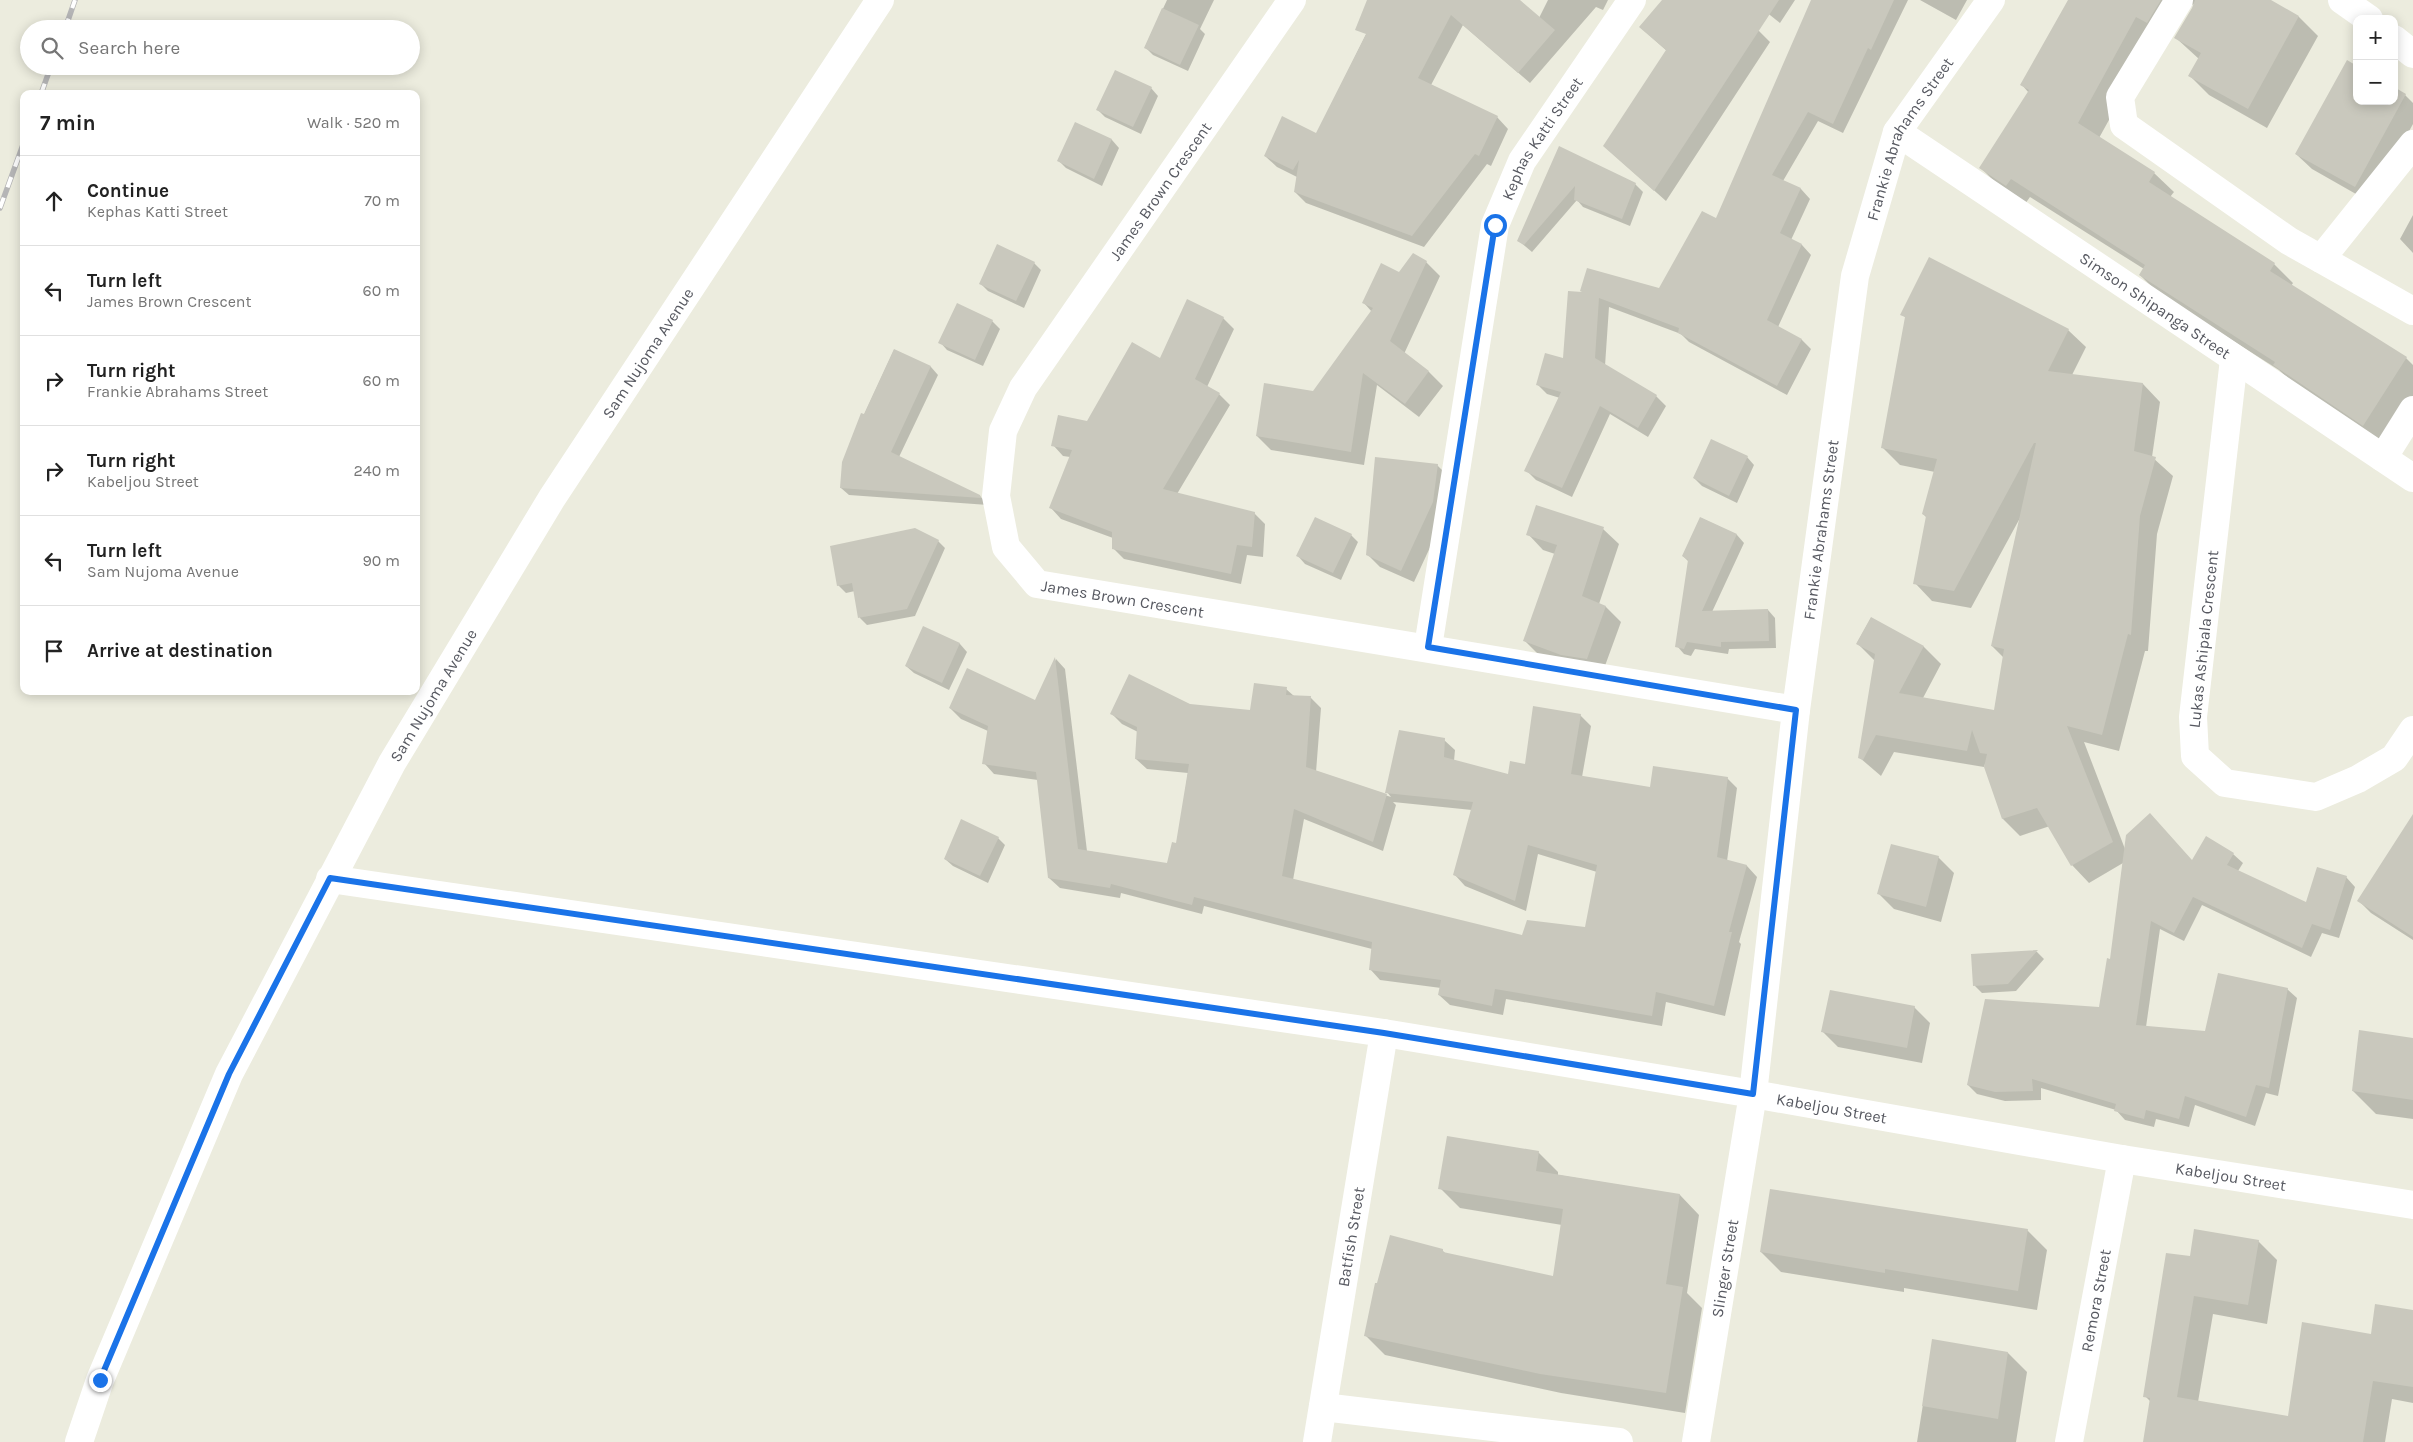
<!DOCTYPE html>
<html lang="en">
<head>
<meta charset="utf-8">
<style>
	body { margin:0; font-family:Karla,sans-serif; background:#f6f6f6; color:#222 }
	.controls { position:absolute; right:15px; top:15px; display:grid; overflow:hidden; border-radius:10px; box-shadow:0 2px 12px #0003 }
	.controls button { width:45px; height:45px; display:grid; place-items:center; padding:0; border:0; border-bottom:1px solid #e0e0e0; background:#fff; color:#222; font:25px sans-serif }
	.stop { position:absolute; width:15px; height:15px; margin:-11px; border:4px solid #1a73e8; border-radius:50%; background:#fff }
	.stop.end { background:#1a73e8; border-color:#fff; box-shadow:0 1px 5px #0008 }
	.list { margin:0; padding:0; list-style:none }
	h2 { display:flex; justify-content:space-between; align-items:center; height:65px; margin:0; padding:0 20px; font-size:21px }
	h2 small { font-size:16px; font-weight:400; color:#767676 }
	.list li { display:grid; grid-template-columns:32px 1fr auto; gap:15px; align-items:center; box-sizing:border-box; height:90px; padding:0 20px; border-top:1px solid #e0e0e0 }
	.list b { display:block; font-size:19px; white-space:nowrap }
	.list p { margin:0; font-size:16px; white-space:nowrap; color:#767676 }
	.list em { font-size:16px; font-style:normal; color:#767676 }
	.icon { flex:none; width:28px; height:28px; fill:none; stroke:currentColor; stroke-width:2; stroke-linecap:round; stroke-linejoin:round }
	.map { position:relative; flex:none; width:2413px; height:1442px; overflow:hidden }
	.search { position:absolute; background:#fff; box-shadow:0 2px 12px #0003; left:20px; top:20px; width:400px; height:55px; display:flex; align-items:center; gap:12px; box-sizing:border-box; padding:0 18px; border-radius:28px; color:#767676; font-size:19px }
	.panel { position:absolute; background:#fff; box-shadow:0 2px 12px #0003; left:20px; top:90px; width:400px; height:605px; border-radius:10px }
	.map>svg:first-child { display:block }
	.shadow { fill:#0003; fill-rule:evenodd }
	.building { fill:#c9c8bd }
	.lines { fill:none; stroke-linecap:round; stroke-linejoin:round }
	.minor { stroke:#fff; stroke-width:28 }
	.rail-casing { stroke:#b5b5b6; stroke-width:5.5 }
	.rail { stroke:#fff; stroke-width:4; stroke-dasharray:11; stroke-linecap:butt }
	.route { stroke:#1a73e8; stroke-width:6 }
	.labels { text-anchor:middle; stroke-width:5; stroke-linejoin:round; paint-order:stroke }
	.street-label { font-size:16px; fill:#575961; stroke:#fff }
</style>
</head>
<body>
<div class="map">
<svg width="2413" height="1442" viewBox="0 0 2413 1442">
	<rect width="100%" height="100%" fill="#ececde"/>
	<!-- shadow -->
	<path class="shadow" d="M 1167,0 L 1214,0 L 1200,29 L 1205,34 L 1188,71 L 1153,55 L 1145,47 Z
		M 1383,0 L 1518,0 L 1539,18 L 1548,0 L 1608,0 L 1603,10 L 1596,7 L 1530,83 L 1463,25 L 1431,85 L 1497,117 L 1508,129 L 1491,166 L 1487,164 L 1424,247 L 1306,203 L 1295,192 L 1297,177 L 1277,167 L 1265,156 L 1317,134 Z
		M 1664,0 L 1693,0 L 1759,31 L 1770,42 L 1666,201 L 1604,146 L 1667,51 L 1640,27 Z
		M 1751,0 L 1795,0 L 1780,23 Z
		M 1813,0 L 1908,0 L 1843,133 L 1818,121 L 1783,181 L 1801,189 L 1810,199 L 1791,240 L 1802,245 L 1811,255 L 1778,327 L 1802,340 L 1811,349 L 1787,395 L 1689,342 L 1681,334 L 1609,307 L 1605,366 L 1656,396 L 1666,406 L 1648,437 L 1610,414 L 1572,497 L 1536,480 L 1526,470 L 1560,398 L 1547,394 L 1537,384 L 1565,360 L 1584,293 L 1660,290 L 1717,219 Z
		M 1920,0 L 1967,0 L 1956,20 Z
		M 2069,0 L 2268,0 L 2299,17 L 2318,36 L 2267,128 L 2209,95 L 2190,76 L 2199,59 L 2176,38 L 2195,4 L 2191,5 L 2156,35 L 2099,138 L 2154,173 L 2174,192 L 2170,197 L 2274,264 L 2293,283 L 2291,286 L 2406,358 L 2413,365 L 2413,397 L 2383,444 L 2294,384 L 2279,370 L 2159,294 L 2140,275 L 2144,269 L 2030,197 L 2025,204 L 2000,187 L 1981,168 L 2029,93 L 2022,85 Z
		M 1151,88 L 1158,96 L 1141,134 L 1105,117 L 1098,110 Z
		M 2405,95 L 2413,103 L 2413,124 L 2370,202 L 2312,169 L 2296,154 L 2357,101 L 2394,101 Z
		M 1076,124 L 1112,140 L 1119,148 L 1102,186 L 1066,168 L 1059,161 Z
		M 1560,148 L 1635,184 L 1643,192 L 1630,226 L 1583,207 L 1577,200 L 1532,252 L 1519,241 Z
		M 2413,215 L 2413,253 L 2400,239 Z
		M 1426,262 L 1440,276 L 1404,354 L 1429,372 L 1443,386 L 1419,417 L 1377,385 L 1364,465 L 1271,450 L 1257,436 L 1314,392 L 1372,312 L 1364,303 L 1400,274 Z
		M 1034,263 L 1041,270 L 1024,308 L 988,291 L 981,284 Z
		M 1902,314 L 2068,330 L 2086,347 L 2072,375 L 2143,384 L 2160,402 L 2152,457 L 2173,476 L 2157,534 L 2148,651 L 2145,651 L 2119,751 L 2084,742 L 2125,849 L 2193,861 L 2233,854 L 2243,863 L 2238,871 L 2307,904 L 2346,877 L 2355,887 L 2339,938 L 2322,933 L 2311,957 L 2202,905 L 2184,941 L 2160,929 L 2146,1027 L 2206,1032 L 2287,989 L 2297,998 L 2278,1096 L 2266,1093 L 2255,1126 L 2195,1105 L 2189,1127 L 2156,1119 L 2154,1127 L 2125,1120 L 2116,1110 L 2041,1088 L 2041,1100 L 2005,1101 L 1977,1094 L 1968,1085 L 2100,1009 L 2111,960 L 2123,863 L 2089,883 L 2072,865 L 2050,826 L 2020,836 L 2003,819 L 1985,764 L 1984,767 L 1894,752 L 1881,776 L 1860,758 L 1875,661 L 1857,643 L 1871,618 L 1924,647 L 1941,664 L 1923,698 L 1995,711 L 2004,658 L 1992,646 L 2020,518 L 1971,608 L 1932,601 L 1915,583 L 1927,518 L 1923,514 L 1935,472 L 1900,465 L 1883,448 L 1906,318 Z
		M 1223,318 L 1234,329 L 1207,387 L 1219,394 L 1230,405 L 1177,494 L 1254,513 L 1265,524 L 1263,557 L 1247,555 L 1241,584 L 1124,559 L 1113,548 L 1113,538 L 1061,519 L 1051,508 L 1070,457 L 1063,456 L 1053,445 L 1088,422 L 1161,360 Z
		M 992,321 L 1000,329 L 983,366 L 947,350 L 940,342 Z
		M 894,350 L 931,367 L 938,375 L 899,457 L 980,496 L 988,505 L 849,495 L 841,488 L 864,415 Z
		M 1747,457 L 1754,465 L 1737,503 L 1702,486 L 1694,478 Z
		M 1437,465 L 1450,478 L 1445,515 L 1414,582 L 1380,567 L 1367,554 Z
		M 1701,518 L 1737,535 L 1744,543 L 1712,612 L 1768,610 L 1775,618 L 1776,648 L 1729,649 L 1728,654 L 1695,649 L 1691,656 L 1684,654 L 1677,646 L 1689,562 L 1683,556 Z
		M 1603,529 L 1619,544 L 1599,604 L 1606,607 L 1621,622 L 1602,674 L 1540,656 L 1525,641 L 1555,554 L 1543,550 L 1528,534 Z
		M 1351,535 L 1358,542 L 1341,580 L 1305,564 L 1298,556 Z
		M 938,541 L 945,548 L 915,616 L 867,625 L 860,618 L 855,591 L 846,593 L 838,585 Z
		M 924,628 L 960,644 L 967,652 L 949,690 L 914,673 L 906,666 Z
		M 1056,659 L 1065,669 L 1087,851 L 1167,864 L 1177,845 L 1188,773 L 1147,769 L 1136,759 L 1138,732 L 1122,724 L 1112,714 L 1190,705 L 1252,711 L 1286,689 L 1294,696 L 1311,698 L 1321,708 L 1316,772 L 1391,797 L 1387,792 L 1444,740 L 1455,750 L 1454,761 L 1509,775 L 1526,766 L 1580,715 L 1591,726 L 1582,777 L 1652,788 L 1727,778 L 1737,788 L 1727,861 L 1747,866 L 1757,877 L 1739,942 L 1741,944 L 1725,1016 L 1666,1002 L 1662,1026 L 1506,999 L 1503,1015 L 1450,1005 L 1439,995 L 1441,988 L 1380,980 L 1370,969 L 1372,949 L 1204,906 L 1202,914 L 1121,893 L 1120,898 L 1060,888 L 1049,878 L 1038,780 L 994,774 L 984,763 L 988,731 L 961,719 L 950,708 L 1036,702 ZM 1393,802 L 1472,810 L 1455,875 L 1465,886 L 1526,911 L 1538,854 L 1597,872 L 1586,929 L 1523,937 L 1293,880 L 1304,819 L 1383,851 L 1396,805 Z
		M 2413,816 L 2413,940 L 2371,913 L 2359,901 Z
		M 998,838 L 1005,845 L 988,883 L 953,866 L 945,859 Z
		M 1938,857 L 1954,873 L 1941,922 L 1894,909 L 1879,894 Z
		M 2037,952 L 2044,959 L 2016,991 L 1982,993 L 1975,986 L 1973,955 Z
		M 1914,1007 L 1930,1023 L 1922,1063 L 1838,1047 L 1823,1032 Z
		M 2413,1039 L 2413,1119 L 2376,1114 L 2353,1091 Z
		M 1538,1152 L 1558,1172 L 1558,1175 L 1680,1195 L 1699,1215 L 1687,1293 L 1702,1308 L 1685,1413 L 1561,1393 L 1385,1355 L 1365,1335 L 1442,1250 L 1446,1254 L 1554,1278 L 1562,1225 L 1460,1208 L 1440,1188 Z
		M 2027,1230 L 2047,1250 L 2037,1310 L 1904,1288 L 1904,1292 L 1781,1272 L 1761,1252 Z
		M 2258,1241 L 2277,1260 L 2267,1324 L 2213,1314 L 2198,1402 L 2289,1417 L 2372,1335 L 2413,1312 L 2413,1403 L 2392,1399 L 2385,1442 L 2146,1442 L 2151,1402 L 2145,1396 L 2191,1258 Z
		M 1933,1341 L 2008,1353 L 2027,1372 L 2016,1442 L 1917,1442 Z"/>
	<!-- building -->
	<path class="building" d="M 1367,0 L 1520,0 L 1555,30 L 1518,73 L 1451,15 L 1418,78 L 1498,116 L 1479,156 L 1475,154 L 1412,236 L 1294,192 L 1299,160 L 1293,170 L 1264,156 L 1282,116 L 1316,133 L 1366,34 L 1355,30 Z
		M 1662,0 L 1779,0 L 1654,191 L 1603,146 L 1666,50 L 1639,27 Z
		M 1811,0 L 1894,0 L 1871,50 L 1868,48 L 1833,124 L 1808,112 L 1772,175 L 1801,188 L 1780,233 L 1802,244 L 1767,320 L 1802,339 L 1777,386 L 1678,333 L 1679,328 L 1599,298 L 1595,358 L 1657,395 L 1638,428 L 1600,406 L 1562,488 L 1524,471 L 1561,392 L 1536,385 L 1545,353 L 1563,358 L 1568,291 L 1582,292 L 1580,291 L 1587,268 L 1659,288 L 1702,211 L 1716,218 Z
		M 2068,0 L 2161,0 L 2147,23 L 2136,17 L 2078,123 L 2155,172 L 2149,182 L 2275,263 L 2270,271 L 2407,357 L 2363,426 L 2273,365 L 2275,362 L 2139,275 L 2145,265 L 2011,179 L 2006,186 L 1979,168 L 2029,90 L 2020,85 Z
		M 2195,0 L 2271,0 L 2299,16 L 2248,109 L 2188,76 L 2201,53 L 2174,38 L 2192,8 Z
		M 1162,8 L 1199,25 L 1180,65 L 1144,48 Z
		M 2347,60 L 2357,66 L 2357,101 L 2394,101 L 2394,87 L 2406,94 L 2355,187 L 2295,154 Z
		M 1115,70 L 1152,87 L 1133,127 L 1096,110 Z
		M 1075,122 L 1112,139 L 1094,179 L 1057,161 Z
		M 1559,146 L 1636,183 L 1622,219 L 1574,200 L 1575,186 L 1524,245 L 1517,241 Z
		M 997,244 L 1035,262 L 1016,301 L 979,284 Z
		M 1413,253 L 1427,261 L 1390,341 L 1429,371 L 1405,404 L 1363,373 L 1351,452 L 1256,436 L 1264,383 L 1313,391 L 1373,308 L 1362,303 L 1381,263 L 1399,272 Z
		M 1929,257 L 2069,329 L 2048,371 L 2143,383 L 2134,451 L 2156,457 L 2140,516 L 2131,635 L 2128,634 L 2102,735 L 2067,726 L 2113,842 L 2071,866 L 2037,808 L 2002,819 L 1984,767 L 1987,754 L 1980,753 L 1972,730 L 1967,751 L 1876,735 L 1863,760 L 1858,758 L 1875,654 L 1856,644 L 1871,617 L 1924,646 L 1899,693 L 1994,710 L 2004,649 L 1991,646 L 2036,443 L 2034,443 L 1954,591 L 1913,584 L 1926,516 L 1922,514 L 1937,459 L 1881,448 L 1905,317 L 1900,315 Z
		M 1187,299 L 1224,317 L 1195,379 L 1220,393 L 1163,489 L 1255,512 L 1252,547 L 1237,545 L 1231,574 L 1112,549 L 1112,532 L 1049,508 L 1072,450 L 1051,446 L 1058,415 L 1087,421 L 1132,342 L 1160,358 Z
		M 957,303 L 993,320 L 975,360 L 938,343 Z
		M 894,349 L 931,366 L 891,452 L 980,495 L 981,498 L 840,488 L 842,462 L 861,413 L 864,414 Z
		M 1711,439 L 1748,456 L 1729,496 L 1693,478 Z
		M 1375,457 L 1438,464 L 1433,502 L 1401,571 L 1366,555 Z
		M 1536,505 L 1604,527 L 1582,596 L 1606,606 L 1587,659 L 1561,655 L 1523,641 L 1557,545 L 1526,535 Z
		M 1315,517 L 1352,534 L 1333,573 L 1296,556 Z
		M 1700,517 L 1737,534 L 1702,611 L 1768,609 L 1769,641 L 1721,642 L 1721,647 L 1687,642 L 1684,649 L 1675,647 L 1688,560 L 1682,556 Z
		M 915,528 L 939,540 L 907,609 L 858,618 L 852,583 L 837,586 L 830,546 Z
		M 923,626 L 960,643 L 942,683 L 905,666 Z
		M 1055,657 L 1078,849 L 1167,863 L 1172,842 L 1176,843 L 1189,764 L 1135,759 L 1137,727 L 1110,714 L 1129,674 L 1190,704 L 1250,710 L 1254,683 L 1287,687 L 1286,695 L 1311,696 L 1306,767 L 1387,794 L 1373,842 L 1294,809 L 1282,876 L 1522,935 L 1527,920 L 1585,927 L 1597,865 L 1528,845 L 1515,901 L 1453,875 L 1473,802 L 1385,793 L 1399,730 L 1445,738 L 1444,757 L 1508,774 L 1510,761 L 1525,764 L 1533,706 L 1581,714 L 1571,774 L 1650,787 L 1653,766 L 1728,777 L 1717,857 L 1747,865 L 1729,932 L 1732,932 L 1714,1006 L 1656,992 L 1652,1016 L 1495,989 L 1492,1006 L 1438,995 L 1441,980 L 1369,970 L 1372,942 L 1194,897 L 1192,905 L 1111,884 L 1110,888 L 1048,878 L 1036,772 L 982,764 L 988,726 L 949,708 L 967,668 L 1035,700 Z
		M 2150,813 L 2192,860 L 2206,836 L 2234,853 L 2227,865 L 2306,902 L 2317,867 L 2347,876 L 2330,930 L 2312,924 L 2302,948 L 2193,897 L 2174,933 L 2151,921 L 2136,1025 L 2205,1031 L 2218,973 L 2288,988 L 2269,1088 L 2256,1085 L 2246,1117 L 2185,1096 L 2179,1119 L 2146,1110 L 2144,1119 L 2114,1111 L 2116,1104 L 2032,1079 L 2033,1091 L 1995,1092 L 1967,1085 L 1985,999 L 2099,1007 L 2107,958 L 2110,959 L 2126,835 Z
		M 2413,814 L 2413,937 L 2357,901 Z
		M 961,819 L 999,837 L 980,876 L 944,859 Z
		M 1891,844 L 1939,856 L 1926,907 L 1877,894 Z
		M 2038,950 L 2008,984 L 1973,986 L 1971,954 Z
		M 1830,990 L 1915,1006 L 1907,1048 L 1821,1032 Z
		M 2359,1030 L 2413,1038 L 2413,1100 L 2352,1091 Z
		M 1447,1136 L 1539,1151 L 1536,1171 L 1680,1194 L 1666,1284 L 1683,1287 L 1666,1393 L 1540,1374 L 1364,1336 L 1375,1283 L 1377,1283 L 1390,1235 L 1443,1249 L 1443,1252 L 1553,1276 L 1563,1209 L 1438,1189 Z
		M 1770,1189 L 2028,1229 L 2018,1291 L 1885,1269 L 1885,1273 L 1760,1252 Z
		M 2194,1229 L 2259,1240 L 2248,1305 L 2194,1296 L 2177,1397 L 2288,1416 L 2302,1322 L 2371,1334 L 2375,1304 L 2413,1310 L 2413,1387 L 2373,1381 L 2363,1442 L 2143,1442 L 2150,1398 L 2143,1397 L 2166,1253 L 2190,1256 Z
		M 1932,1339 L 2008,1352 L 1998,1419 L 1922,1406 Z"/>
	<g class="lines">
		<!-- minor -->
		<g class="minor">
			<path id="s1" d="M 1292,0 L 1023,388 L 1003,431 L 996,496 L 1006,547 L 1037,584 L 1796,710"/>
			<path d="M 2179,0 L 2120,97 L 2124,125 L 2289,241 L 2321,259 L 2413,144"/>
			<path d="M 2342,0 L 2369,19"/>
			<path d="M 2394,39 L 2413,54"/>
			<path id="s2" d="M 1897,132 L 2413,478"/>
			<path d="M 2321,259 L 2413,311"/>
			<path d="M 2234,359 L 2193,717 L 2195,756 L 2225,783 L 2316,797 L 2358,779 L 2394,758 L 2413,730"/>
			<path d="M 2383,458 L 2413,410"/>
			<path id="s3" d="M 1428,647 L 1495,225 L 1522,161 L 1632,0"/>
			<path id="s4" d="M 330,879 L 1384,1033 L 1753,1094 L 2122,1159 L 2413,1205"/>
			<path d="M 1323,1407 L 1619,1442"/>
			<path id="s5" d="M 79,1442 L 100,1380 L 229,1074 L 392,763 L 552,498 L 880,0"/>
			<path id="s6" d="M 1317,1442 L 1384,1033"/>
			<path id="s7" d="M 1696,1442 L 1753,1094 L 1796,710 L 1855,276 L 1897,132 L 1991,0"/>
			<path id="s8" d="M 2069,1442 L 2122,1159"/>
		</g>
		<!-- rail casing -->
		<g class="rail-casing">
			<path id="rail" d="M 65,29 L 75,0
				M 41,94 L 51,66
				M 0,208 L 24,142"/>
		</g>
		<!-- rail -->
		<use href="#rail" class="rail"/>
	</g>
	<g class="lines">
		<!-- route -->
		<path class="route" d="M 100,1380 L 229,1074 L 330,878 L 1384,1033 L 1753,1094 L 1796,710 L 1428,647 L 1495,225"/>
	</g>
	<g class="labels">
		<!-- street labels -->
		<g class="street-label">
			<text dy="6" stroke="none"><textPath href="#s3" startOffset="526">Kephas Katti Street</textPath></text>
			<text dy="6" stroke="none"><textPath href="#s7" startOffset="1326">Frankie Abrahams Street</textPath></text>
			<text transform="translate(1160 191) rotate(-55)" y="6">James Brown Crescent</text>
			<text dy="6" stroke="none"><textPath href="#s2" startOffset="311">Simson Shipanga Street</textPath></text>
			<text dy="6" stroke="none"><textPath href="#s5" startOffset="1232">Sam Nujoma Avenue</textPath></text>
			<text dy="6" stroke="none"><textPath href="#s7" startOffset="921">Frankie Abrahams Street</textPath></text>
			<text dy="6" stroke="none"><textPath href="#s1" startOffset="772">James Brown Crescent</textPath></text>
			<text transform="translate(2203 639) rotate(-84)" y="6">Lukas Ashipala Crescent</text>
			<text dy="6" stroke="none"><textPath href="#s5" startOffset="828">Sam Nujoma Avenue</textPath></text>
			<text dy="6" stroke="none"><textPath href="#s4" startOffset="1519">Kabeljou Street</textPath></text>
			<text dy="6" stroke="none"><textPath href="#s4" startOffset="1924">Kabeljou Street</textPath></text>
			<text dy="6" stroke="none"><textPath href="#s6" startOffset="208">Batfish Street</textPath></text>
			<text dy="6" stroke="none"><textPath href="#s7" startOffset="176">Slinger Street</textPath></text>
			<text dy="6" stroke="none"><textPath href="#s8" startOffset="144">Remora Street</textPath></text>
		</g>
	</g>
</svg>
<div class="controls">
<button>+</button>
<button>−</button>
</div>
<div class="stop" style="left:1495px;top:225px"></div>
<div class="stop end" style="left:100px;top:1380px"></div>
<div class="search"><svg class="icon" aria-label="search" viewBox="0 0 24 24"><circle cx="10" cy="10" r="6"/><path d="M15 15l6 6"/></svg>Search here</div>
<section class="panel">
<h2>7 min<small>Walk · 520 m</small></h2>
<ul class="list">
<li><svg class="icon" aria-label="ahead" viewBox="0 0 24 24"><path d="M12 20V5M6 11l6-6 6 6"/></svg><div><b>Continue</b><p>Kephas Katti Street</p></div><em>70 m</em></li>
<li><svg class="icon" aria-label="left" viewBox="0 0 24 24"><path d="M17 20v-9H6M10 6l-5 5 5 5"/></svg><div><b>Turn left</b><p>James Brown Crescent</p></div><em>60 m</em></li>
<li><svg class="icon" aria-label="right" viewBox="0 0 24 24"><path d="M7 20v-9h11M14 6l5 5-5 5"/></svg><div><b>Turn right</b><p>Frankie Abrahams Street</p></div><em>60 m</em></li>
<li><svg class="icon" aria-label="right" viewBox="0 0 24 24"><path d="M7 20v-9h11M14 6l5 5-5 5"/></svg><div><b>Turn right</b><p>Kabeljou Street</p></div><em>240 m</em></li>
<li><svg class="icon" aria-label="left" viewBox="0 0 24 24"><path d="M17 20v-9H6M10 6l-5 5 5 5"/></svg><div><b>Turn left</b><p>Sam Nujoma Avenue</p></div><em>90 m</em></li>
<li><svg class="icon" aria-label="arrive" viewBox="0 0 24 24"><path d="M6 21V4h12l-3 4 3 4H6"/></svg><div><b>Arrive at destination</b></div></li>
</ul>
</section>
</div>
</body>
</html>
